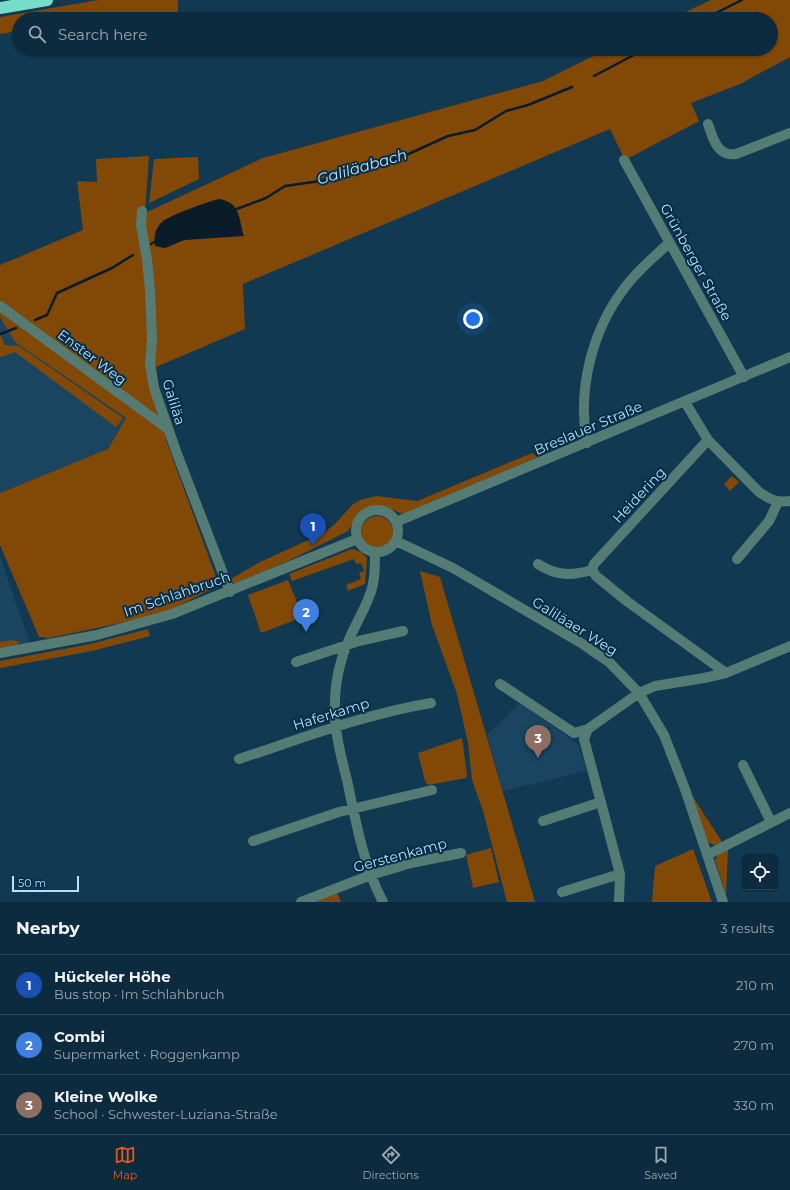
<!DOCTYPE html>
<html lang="en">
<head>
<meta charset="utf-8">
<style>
	body { margin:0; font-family:Montserrat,sans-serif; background:#163345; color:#f1f3f6 }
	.controls { position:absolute; right:12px; bottom:12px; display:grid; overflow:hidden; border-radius:6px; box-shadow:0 1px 3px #0004 }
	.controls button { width:36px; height:36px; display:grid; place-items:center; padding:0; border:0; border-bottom:1px solid #2d4758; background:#0d2b3e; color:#f1f3f6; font:20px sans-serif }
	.scale { position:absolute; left:12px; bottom:10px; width:67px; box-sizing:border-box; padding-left:4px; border:2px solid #bcdff9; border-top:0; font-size:11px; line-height:14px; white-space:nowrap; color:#bcdff9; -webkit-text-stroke:3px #052e47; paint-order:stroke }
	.you { position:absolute; left:473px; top:319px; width:14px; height:14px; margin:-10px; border:3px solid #fff; border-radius:50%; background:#1a73e8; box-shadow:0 0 0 6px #1a73e833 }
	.badge { display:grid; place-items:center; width:26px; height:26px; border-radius:50%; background:#ea580c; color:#fff; font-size:13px; font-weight:700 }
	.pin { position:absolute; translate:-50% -33px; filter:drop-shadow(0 1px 2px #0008) }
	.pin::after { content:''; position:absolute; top:21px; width:14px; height:12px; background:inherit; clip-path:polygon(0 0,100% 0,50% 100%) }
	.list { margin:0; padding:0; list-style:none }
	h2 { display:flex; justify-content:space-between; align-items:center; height:52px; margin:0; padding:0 16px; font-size:17px }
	h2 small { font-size:13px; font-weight:400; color:#9aa7b0 }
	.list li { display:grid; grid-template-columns:26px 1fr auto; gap:12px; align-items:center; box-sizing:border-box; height:60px; padding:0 16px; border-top:1px solid #2d4758 }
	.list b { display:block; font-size:15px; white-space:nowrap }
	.list p { margin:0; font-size:13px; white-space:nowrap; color:#9aa7b0 }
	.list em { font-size:13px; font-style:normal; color:#9aa7b0 }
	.icon { flex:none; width:22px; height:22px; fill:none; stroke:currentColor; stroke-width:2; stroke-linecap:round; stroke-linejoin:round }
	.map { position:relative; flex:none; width:790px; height:902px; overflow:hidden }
	.search { position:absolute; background:#0d2b3e; box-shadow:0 1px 3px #0004; left:12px; right:12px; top:12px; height:44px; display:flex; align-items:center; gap:10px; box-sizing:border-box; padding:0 14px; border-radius:22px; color:#9aa7b0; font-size:15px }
	.sheet { height:232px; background:#0d2b3e }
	nav { display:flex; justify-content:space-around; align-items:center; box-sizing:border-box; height:56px; border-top:1px solid #2d4758; background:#0d2b3e; font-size:11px; color:#9aa7b0 }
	nav a { display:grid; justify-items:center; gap:2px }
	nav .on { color:#ea580c }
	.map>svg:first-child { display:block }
	.built { fill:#194561 }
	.green { fill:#824806; fill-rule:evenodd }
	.water { fill:#0a1c28 }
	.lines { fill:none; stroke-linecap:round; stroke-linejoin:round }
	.stream { stroke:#0a1c28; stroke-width:2.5 }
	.minor { stroke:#547c74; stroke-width:10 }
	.highway { stroke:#74decb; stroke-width:12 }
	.labels { text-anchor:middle; stroke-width:4; stroke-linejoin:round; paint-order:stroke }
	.street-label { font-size:14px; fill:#bcdff9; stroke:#052e47 }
	.water-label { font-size:15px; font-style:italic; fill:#c6e1f5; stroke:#052e47 }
</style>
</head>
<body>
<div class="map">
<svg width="790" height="902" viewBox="0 0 790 902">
	<rect width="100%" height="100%" fill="#113952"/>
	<!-- built -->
	<path class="built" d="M 0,317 L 15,342 L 126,418 L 108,449 L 0,493 Z
		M 0,556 L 31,646 L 0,652 Z
		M 520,703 L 578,744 L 587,771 L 503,791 L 487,735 Z"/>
	<!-- green -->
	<path class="green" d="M 98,0 L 178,0 L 178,17 L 19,19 L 19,31 L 0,34 L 0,17 Z
		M 711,0 L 790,0 L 790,57 L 740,84 L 691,103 L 699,121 L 625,160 L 610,129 L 243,284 L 245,329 L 156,367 L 166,440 L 219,585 L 163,614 L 49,638 L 39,637 L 0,545 L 0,493 L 108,449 L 126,418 L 15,342 L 0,317 L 0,265 L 83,230 L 77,181 L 97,182 L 96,159 L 149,156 L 145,213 L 263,158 L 543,81 L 607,49 L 771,49 L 771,19 L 671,19 ZM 219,199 L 225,236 L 184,240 L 164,248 L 156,246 C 154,237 154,231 161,223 C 167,216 208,202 219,199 Z
		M 198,157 L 199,179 L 149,203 L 154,159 Z
		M 0,334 L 5,345 L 19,346 L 123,418 L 116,427 L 15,352 L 0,357 Z
		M 532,453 L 538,457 L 403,514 L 383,506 L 366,508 L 358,515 L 348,531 L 288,561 L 233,584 L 231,579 L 258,563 L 324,533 L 336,523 L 353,504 L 360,500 L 376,496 L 417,501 Z
		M 732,476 L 739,482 L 730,491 L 724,484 Z
		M361 532a16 16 0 1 1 32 0a16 16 0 1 1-32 0Z
		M 352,549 L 361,552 L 367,558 L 365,584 L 348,591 L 346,585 L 361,579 L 359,573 L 364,571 L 361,563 L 356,564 L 354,559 L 292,581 L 289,574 Z
		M 420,571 L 440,577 L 535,902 L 507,902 L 483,811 L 472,780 L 468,743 L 457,694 L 432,625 Z
		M 288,580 L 303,617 L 261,633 L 248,595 Z
		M 148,629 L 150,636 L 92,651 L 0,668 L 0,661 L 90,644 Z
		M 12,640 L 20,642 L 17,645 L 0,648 L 0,642 Z
		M 462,738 L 467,774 L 466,778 L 428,785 L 425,781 L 418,753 Z
		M 691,794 L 722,842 L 714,845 L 708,842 Z
		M 491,848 L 499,882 L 473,888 L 466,855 Z
		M 693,849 L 712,902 L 652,902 L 655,866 Z
		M 728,850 L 726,895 L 715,860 L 718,854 Z
		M 336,890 L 341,902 L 310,902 Z"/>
	<!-- water -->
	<path class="water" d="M 219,199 C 241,203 238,217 244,236 L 184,240 L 165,248 L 155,246 C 154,237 154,231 161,223 C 167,216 208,202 219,199 Z"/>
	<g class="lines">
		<!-- stream -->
		<path class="stream" d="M 704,19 L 742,0
			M 594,76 L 645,49
			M 234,210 L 266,198 L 285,186 L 320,181 L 353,167 L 370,166 L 404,156 L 448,136 L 475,130 L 506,111 L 528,105 L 572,87
			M 151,244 L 156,241
			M 35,320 L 47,315 L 57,293 L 112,268 L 133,255
			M 0,334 L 16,328"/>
		<!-- minor -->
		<path class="minor" d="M 708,124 C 713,138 717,157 736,154 L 790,133
			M 624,160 L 744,377
			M 142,211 L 141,225 L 147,260 L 150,290 L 152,340 L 150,364 L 154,388 L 176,451 L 230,592
			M 0,306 L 168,429
			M 685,402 L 708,440 L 759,492 C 769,499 777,503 790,501
			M 708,440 L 594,564 L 592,570 L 596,576 L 628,602 L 726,673
			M 587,443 C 577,390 592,329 626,286 C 638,270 654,257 669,243
			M356 531a21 21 0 1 1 42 0a21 21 0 1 1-42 0Z
			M 396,522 L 790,357
			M 396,541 L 453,568 L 581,643 L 610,663 L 639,693 L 664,735 L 685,789 L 723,902
			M 375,553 C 375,568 375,583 369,597 C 361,618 348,636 342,658 C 336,677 334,698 335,718 C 336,739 342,760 347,780 C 356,822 363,864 383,902
			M 737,559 L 769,521 L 778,502
			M 538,564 C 556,576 572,576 592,570
			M 0,653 L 97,635 L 172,614 L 357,539
			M 296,662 L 359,641 L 403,631
			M 500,684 L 574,733 L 588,729
			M 239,759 C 303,738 365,714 431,703
			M 743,765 L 771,822
			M 543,821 L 601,802
			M 253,841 L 339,812 L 432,790
			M 707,855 L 790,813
			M 562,892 L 620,874
			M 301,902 L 371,875 L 411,863 L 461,853
			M 619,902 L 620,874 L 584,739 L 588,729 L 639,693 L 655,686 L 704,678 L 726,673 L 790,646"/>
		<!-- highway -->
		<path class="highway" d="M 0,8 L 47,0"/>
	</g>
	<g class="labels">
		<!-- street labels -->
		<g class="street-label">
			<text transform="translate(696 262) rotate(61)" y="5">Grünberger Straße</text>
			<text transform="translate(92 357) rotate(37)" y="5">Enster Weg</text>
			<text transform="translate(174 402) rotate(73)" y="5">Galiläa</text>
			<text transform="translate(588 428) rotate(-23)" y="5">Breslauer Straße</text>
			<text transform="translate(639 495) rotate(-47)" y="5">Heidering</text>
			<text transform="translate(177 594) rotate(-19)" y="5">Im Schlahbruch</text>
			<text transform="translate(575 626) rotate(32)" y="5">Galiläaer Weg</text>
			<text transform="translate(331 714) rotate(-17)" y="5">Haferkamp</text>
			<text transform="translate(400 855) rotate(-15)" y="5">Gerstenkamp</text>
		</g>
		<!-- water labels -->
		<g class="water-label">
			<text transform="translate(362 167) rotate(-16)" y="5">Galiläabach</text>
		</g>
	</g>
</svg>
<div class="controls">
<button><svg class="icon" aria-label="locate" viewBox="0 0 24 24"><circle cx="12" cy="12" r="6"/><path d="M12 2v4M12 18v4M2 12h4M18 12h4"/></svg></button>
</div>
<div class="scale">50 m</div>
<div class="you"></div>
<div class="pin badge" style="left:313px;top:546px;background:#1a4fb4">1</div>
<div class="pin badge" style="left:306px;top:632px;background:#3f7fe0">2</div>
<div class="pin badge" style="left:538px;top:758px;background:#8d6e63">3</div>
<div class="search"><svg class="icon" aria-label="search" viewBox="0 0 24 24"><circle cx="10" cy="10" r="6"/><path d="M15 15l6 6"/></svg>Search here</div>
</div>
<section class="sheet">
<h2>Nearby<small>3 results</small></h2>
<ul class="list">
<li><span class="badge" style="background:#1a4fb4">1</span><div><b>Hückeler Höhe</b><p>Bus stop · Im Schlahbruch</p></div><em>210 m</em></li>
<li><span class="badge" style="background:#3f7fe0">2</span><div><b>Combi</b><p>Supermarket · Roggenkamp</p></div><em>270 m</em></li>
<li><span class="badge" style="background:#8d6e63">3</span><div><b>Kleine Wolke</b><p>School · Schwester-Luziana-Straße</p></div><em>330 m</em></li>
</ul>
</section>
<nav>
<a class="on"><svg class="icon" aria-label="map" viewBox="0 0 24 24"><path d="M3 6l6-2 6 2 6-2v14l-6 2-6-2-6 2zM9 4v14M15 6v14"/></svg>Map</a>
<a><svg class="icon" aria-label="directions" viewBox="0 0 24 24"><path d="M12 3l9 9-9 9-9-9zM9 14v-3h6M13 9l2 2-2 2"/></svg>Directions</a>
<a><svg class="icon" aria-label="saved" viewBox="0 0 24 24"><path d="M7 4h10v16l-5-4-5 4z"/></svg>Saved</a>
</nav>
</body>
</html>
